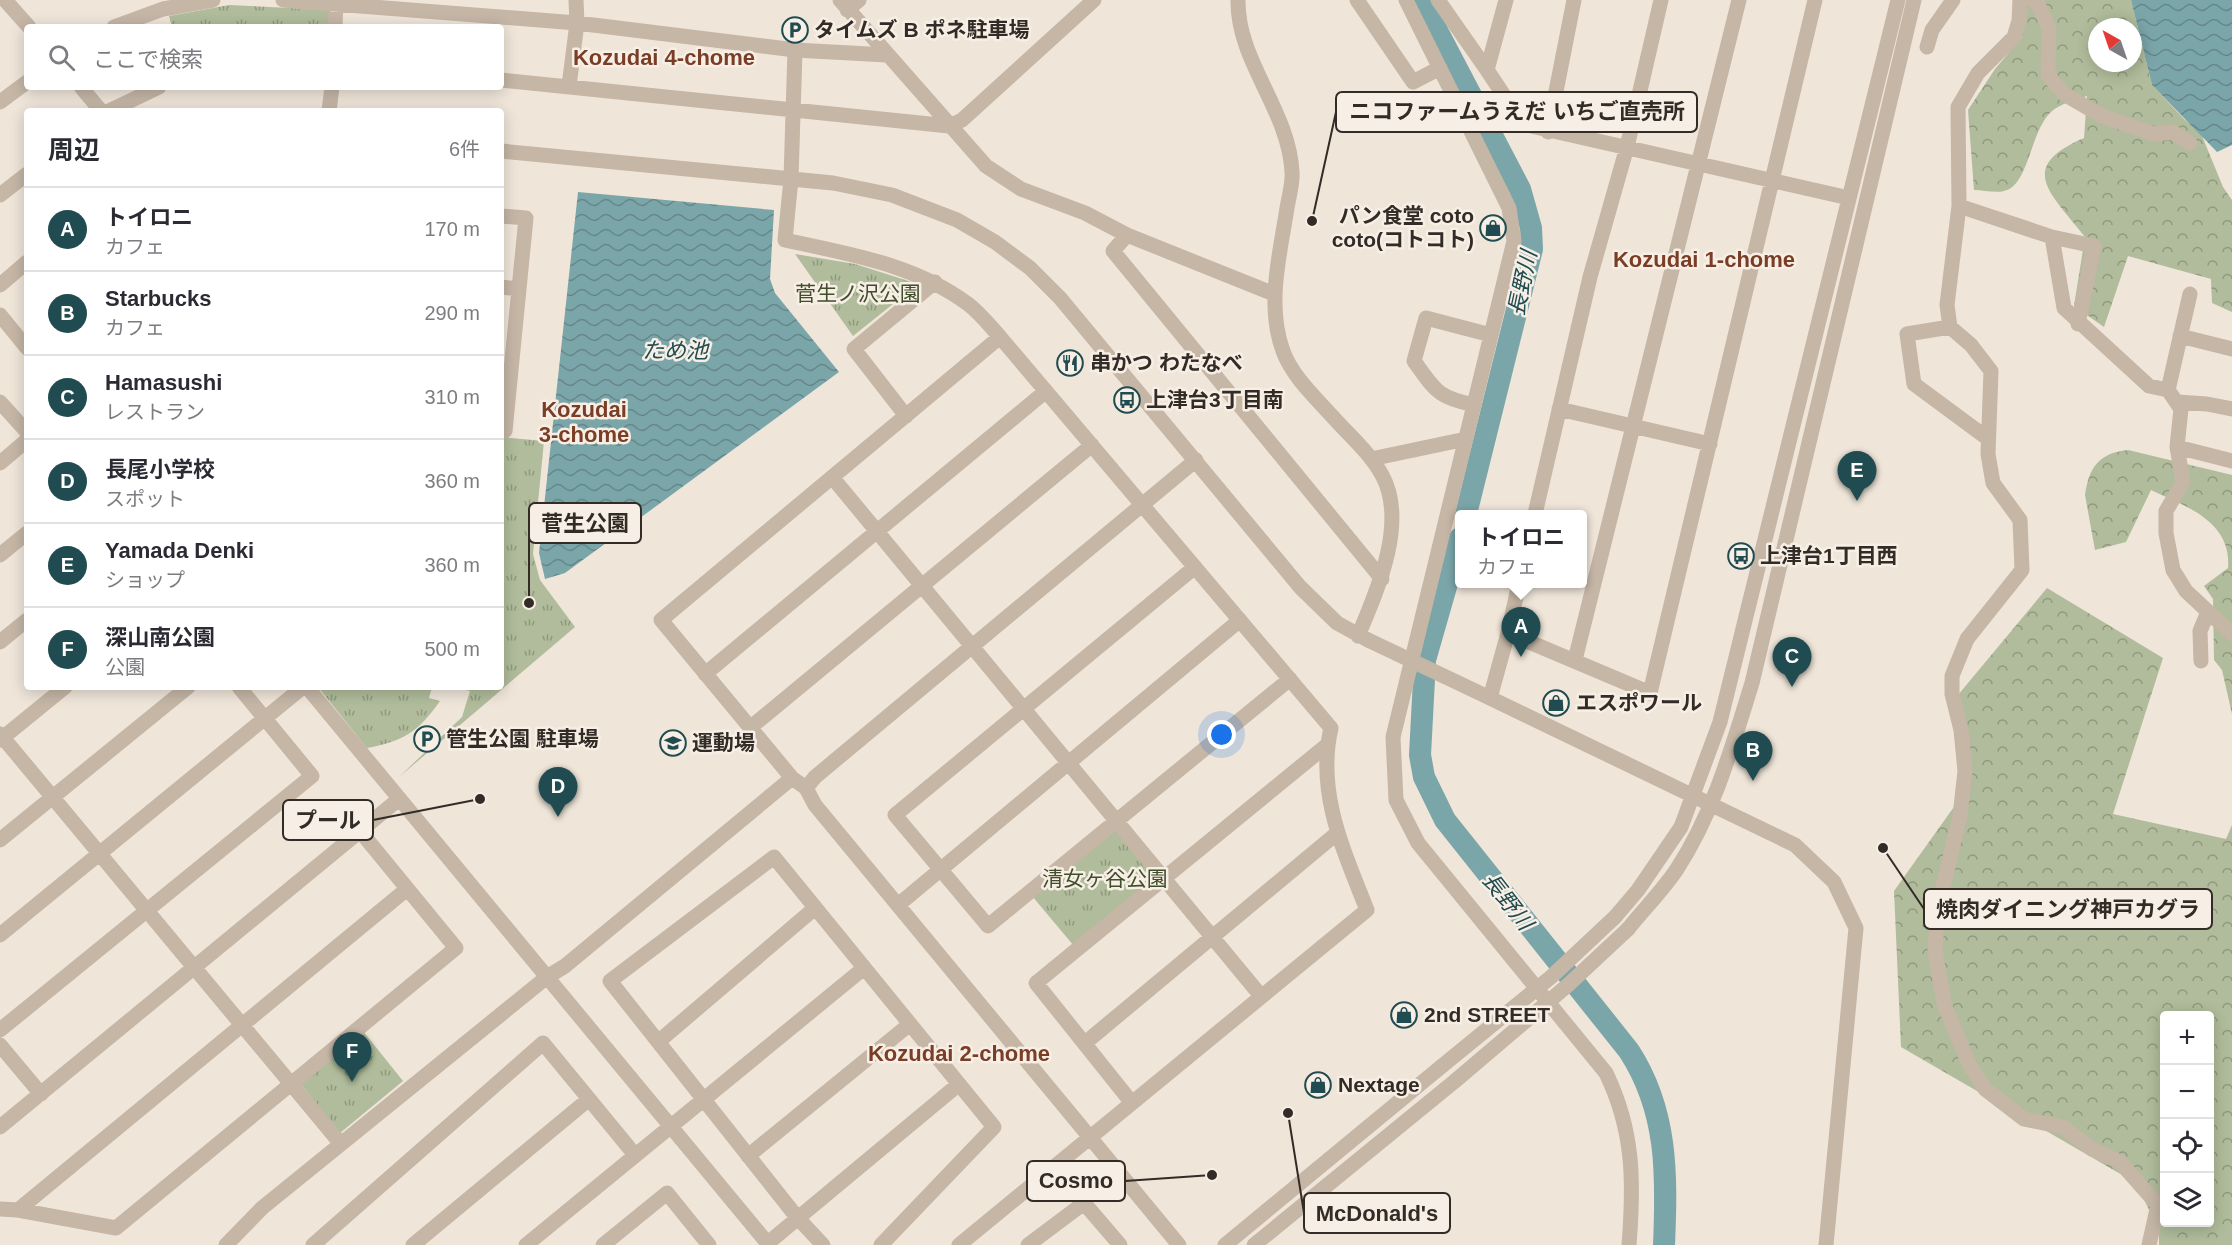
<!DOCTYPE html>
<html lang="ja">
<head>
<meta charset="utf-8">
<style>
	body { margin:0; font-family:Arial,"Noto Sans JP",sans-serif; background:#f7f7f7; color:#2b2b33 }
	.controls { position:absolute; right:18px; bottom:18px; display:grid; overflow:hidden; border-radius:6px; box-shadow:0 3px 15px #0003 }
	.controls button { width:54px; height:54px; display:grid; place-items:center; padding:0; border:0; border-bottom:2px solid #e1e1e2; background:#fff; color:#2b2b33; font:30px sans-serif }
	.compass { position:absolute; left:2088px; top:18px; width:54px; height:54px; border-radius:50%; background:#fff; box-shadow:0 3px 15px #0003; rotate:320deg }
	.you { position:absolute; left:1222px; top:735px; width:21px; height:21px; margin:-15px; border:4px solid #fff; border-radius:50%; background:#1a73e8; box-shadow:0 0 0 9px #1a73e833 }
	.badge { display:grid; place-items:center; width:39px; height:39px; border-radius:50%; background:#204b50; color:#fff; font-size:20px; font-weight:700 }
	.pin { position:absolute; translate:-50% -50px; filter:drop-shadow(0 2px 3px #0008) }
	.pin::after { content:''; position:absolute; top:32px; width:21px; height:18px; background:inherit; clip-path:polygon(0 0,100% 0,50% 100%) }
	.popup { position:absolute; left:1455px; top:510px; width:132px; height:78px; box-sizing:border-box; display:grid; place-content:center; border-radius:6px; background:#fff; filter:drop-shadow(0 2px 4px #0005); font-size:20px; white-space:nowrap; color:#7c7c81 }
	.popup b { font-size:22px; color:#2b2b33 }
	.popup::after { content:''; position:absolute; left:50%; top:100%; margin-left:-12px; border:12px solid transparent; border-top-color:#fff }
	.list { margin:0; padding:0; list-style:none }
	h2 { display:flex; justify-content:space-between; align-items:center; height:78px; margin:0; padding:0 24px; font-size:26px }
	h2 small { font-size:20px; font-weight:400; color:#7c7c81 }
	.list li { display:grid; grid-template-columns:39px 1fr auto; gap:18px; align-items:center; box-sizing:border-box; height:84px; padding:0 24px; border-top:2px solid #e1e1e2 }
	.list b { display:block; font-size:22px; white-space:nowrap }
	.list p { margin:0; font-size:20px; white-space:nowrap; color:#7c7c81 }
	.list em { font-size:20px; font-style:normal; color:#7c7c81 }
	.icon { flex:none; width:33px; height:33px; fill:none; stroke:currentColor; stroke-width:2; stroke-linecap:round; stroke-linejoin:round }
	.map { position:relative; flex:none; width:2232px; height:1245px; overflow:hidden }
	.search { position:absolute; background:#fff; box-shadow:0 3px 15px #0003; left:24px; top:24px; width:480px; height:66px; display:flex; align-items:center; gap:15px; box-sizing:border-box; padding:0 21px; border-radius:6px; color:#7c7c81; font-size:22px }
	.panel { position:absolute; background:#fff; box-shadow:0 3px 15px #0003; left:24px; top:108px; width:480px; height:582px; border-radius:6px }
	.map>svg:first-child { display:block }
	.forest { fill:url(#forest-crowns); fill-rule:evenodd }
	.park { fill:url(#park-tufts) }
	.water { fill:url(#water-waves) }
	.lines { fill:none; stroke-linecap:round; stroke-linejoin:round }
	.river { stroke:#7ba6a9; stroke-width:22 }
	.minor { stroke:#c5b6a6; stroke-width:15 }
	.minor-bridge { stroke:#c5b6a6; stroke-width:15 }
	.labels { text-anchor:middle; stroke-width:5; stroke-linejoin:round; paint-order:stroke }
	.poi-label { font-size:21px; font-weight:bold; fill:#322b26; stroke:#f7efe5; text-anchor:start }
	.park-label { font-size:21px; fill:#414e2c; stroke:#f7efe5 }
	.neighbourhood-label { font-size:22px; font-weight:bold; fill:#7a3d26; stroke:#f7efe5 }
	.water-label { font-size:22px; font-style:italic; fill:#204b50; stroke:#f7efe5 }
	.leader { fill:none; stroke:#322b26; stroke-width:2 }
	.callout-dot { fill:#322b26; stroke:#f7efe5; stroke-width:2 }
	.callout { fill:#f7efe5; stroke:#322b26; stroke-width:2 }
	.callout-label { font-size:22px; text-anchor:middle; font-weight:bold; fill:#322b26 }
</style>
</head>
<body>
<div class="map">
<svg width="2232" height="1245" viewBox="0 0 2232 1245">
	<defs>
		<pattern id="forest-crowns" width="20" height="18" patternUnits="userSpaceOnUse" patternTransform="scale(1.5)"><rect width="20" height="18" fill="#b0bc9b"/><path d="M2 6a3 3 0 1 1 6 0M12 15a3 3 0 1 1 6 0" fill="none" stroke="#90997e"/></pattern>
		<pattern id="park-tufts" width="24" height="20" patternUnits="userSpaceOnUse" patternTransform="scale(1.5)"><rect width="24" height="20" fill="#b0bc9b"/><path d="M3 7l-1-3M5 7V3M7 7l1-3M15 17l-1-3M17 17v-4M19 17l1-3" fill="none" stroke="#90997e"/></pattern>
		<pattern id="water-waves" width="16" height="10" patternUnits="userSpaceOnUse" patternTransform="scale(1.5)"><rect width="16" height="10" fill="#7ba6a9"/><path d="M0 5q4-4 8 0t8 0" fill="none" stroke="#658789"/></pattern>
	</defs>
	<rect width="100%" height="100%" fill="#efe5d9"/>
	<!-- forest -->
	<path class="forest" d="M 2024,0 L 2131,0 L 2152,85 L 2185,120 L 2200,131 L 2223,187 L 2232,200 L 2232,312 L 2212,303 L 2211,279 L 2128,256 L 2104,327 L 2074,306 L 2085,237 C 2053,195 2014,168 2084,138 L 2087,96 C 2077,99 2060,104 2052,111 C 2031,129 2029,182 2007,190 C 1998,194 1984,190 1974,190 L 1968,110 L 1995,69 L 2022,37 ZM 2097,27 L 2133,27 L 2133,63 L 2097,63 Z
		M 2128,450 L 2232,475 L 2232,714 L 2222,670 L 2214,660 L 2213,599 L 2204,586 L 2228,568 C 2232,521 2185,506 2151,490 L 2126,542 L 2095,550 L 2085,495 C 2089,467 2099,453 2128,450 Z
		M 2047,588 L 2163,658 L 2113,814 L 2226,839 L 2232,825 L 2232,1245 L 2159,1245 L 2159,1230 L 2136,1183 L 1901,1047 L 1894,891 L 1966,790 L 1958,695 ZM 2164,1016 L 2210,1016 L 2210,1222 L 2164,1222 Z"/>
	<!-- park -->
	<path class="park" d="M 229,5 L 331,10 L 329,27 L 172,27 L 169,16 Z
		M 795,254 L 855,264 L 918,284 L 853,336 Z
		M 501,437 L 544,441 L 533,554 L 540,580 L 575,627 L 399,777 L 462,717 L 470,691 L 453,687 L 501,687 Z
		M 318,687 L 432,687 L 429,698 L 440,701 C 418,732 404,741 367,748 Z
		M 1118,826 L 1159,877 L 1074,946 L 1032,896 Z
		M 363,1031 L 403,1081 L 340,1133 L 300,1083 Z"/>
	<!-- water -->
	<path class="water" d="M 2131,0 L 2232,0 L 2232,145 L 2217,152 L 2152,85 Z
		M 578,192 L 774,210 L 770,279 L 775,293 L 839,372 L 565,573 L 545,579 L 539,553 Z"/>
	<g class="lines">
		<!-- river -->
		<path class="river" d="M 1421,0 L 1520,189 L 1531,228 L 1532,249 L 1466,514
			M 1460,538 L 1425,660 L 1420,755 L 1424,777 L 1445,820 L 1629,1051 C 1668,1111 1667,1175 1664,1245"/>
		<!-- minor -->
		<path class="minor" d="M 5,0 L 29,27
			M 283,0 L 577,23 L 795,50 L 791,179 L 785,240 C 849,254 914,264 968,304 C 980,313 990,326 1000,337 L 1331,728 C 1316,793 1344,851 1367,910 L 959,1245
			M 840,0 L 986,166 L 1021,189 L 1085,213 L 1127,235 L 1274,294
			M 1238,0 C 1237,61 1289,110 1292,172 C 1293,183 1289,196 1287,208 C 1280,254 1266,305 1283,351 C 1292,376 1315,397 1332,416 C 1349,435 1370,453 1382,475 C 1408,522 1377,591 1358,636
			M 1357,0 L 1413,82 L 1440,68
			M 1406,0 L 1509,208 L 1514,241 L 1393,737 L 1396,800 L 1418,843 L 1606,1073 C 1634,1131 1634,1182 1629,1245
			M 1438,0 L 1487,70
			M 1506,0 L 1487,70 L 1523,124 L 1849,198
			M 2020,0 L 2019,21 L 2014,37 L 1978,73 L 1958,107 L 1959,206 L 2052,237 L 2094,246 L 2078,324
			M 2033,0 L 2037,2 L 2049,28 L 2048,75 L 2064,94 L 2102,116 L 2154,134 L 2172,132 L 2190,143
			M 847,10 L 859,0
			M 114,27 L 163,9 L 213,0
			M 335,27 L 336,0
			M 1927,47 L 1932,30 L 1953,0
			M 795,50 L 887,55
			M 501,80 L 949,126 L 962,120 L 1094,0
			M 569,86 L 577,23 L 576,0
			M 81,87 L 101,111
			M 0,102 L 27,82
			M 109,111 L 159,87
			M 329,111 L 332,87
			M 1548,132 L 1574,0
			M 501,151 L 833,183 L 892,195 L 957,220 L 995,242 L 1030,268 L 1060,298 L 1300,587 L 1337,623 L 1368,640
			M 0,195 L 27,174
			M 1959,206 L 1947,305 L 1950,327 L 1971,345 L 1991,371 L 1988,454 L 1993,483 L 2020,520 L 2022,570 L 1967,639 L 1952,676 L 1952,694 L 1961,730 L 1965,771 L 1960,816 L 1938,908 L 1935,950 L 1944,1004 L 1969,1064 L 1985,1089 L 2024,1119 L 2063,1127 L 2092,1149 L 2120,1162 L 2158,1205 L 2149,1245
			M 501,216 L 526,218 L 505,431 L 501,431
			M 1127,235 L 1113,251 L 1382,579
			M 2052,237 L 2064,308 L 2149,386 L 2168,390 L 2181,409 L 2177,447 L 2183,482 L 2166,511 L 2166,533 L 2173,570 L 2186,591 L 2232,634
			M 0,285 L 27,262
			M 501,287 L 519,289
			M 0,315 L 27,348
			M 1950,327 L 1907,334 L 1914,384 L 1987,438
			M 2180,336 L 2232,349
			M 1000,337 L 661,620 L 792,778 L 806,788 L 815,805 L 1179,1245
			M 2168,390 L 2190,294
			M 0,402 L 27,432
			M 2177,402 L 2207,404 L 2232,409
			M 1474,405 C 1437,397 1436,391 1414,361 L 1426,318 L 1491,335
			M 1559,409 L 1710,444
			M 906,416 L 854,349 L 935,282
			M 2177,447 L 2232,461
			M 1371,459 L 1466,439
			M 0,463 L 27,440
			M 832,477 L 1261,996
			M 1535,514 L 1590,277 L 1627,147 L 1661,0
			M 0,555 L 27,533
			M 1195,567 L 895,815 L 988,926 L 1290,679
			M 1519,584 L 1508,633 L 1650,693 L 1815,0
			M 1508,633 L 1490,698 L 1795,845 L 1834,882 L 1856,928 L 1826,1245
			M 0,642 L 27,620
			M 1575,660 L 1739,0
			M 2201,661 L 2200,631 L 2208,612
			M 705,674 L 1046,391
			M 751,727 L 1092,445
			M 0,734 L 341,1144
			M 0,740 L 65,687
			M 806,788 L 815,777 L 1196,460
			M 0,840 L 188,687
			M 898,905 L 1240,620
			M 1615,917 L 1638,890 L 1681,827 L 1720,722 L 1898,0
			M 1628,929 C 1644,909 1663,890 1677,869 C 1714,812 1732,747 1752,683 L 1914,0
			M 0,935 L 303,687
			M 0,1030 L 312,776 L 239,687
			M 658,1042 L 815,908
			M 1085,1043 L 1336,834
			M 0,1045 L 41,1094
			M 1132,1103 L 1036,983 L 1327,745
			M 0,1127 L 399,799
			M 748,1156 L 910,1024
			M 0,1209 L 18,1210 L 116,1228 L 456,948 L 360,831
			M 18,1210 L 407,889
			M 768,1243 L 959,1084
			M 226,1245 L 262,1208 L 547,977 L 307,687
			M 313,1245 L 543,1043 L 635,1155
			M 413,1245 L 589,1099
			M 526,1245 L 864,968
			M 603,1245 L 667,1193 L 709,1245
			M 769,1245 L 547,977 L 565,966 L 792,778
			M 823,1245 L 796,1216 L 610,981 L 774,857 L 994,1127 L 881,1245
			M 1028,1245 L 1084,1203 L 1120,1245
			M 1225,1245 L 1442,1066
			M 1254,1245 L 1455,1081"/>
		<!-- minor-bridge -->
		<path class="minor-bridge" d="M 1368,640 L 1490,698
			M 1442,1066 L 1551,977 L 1615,917
			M 1455,1081 L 1568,985 L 1628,929"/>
	</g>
	<!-- icons -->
	<defs>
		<g id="parking-ring" transform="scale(1.35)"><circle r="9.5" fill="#f7efe5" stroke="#204b50" stroke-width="1.5"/><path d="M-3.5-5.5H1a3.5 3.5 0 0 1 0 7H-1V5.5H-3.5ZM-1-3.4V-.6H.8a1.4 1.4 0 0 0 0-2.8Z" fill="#204b50"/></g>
		<g id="shop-ring" transform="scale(1.35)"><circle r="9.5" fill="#f7efe5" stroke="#204b50" stroke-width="1.5"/><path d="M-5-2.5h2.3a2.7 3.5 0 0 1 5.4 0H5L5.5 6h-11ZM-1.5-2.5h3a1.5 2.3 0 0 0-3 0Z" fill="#204b50"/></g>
		<g id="restaurant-ring" transform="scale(1.35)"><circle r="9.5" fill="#f7efe5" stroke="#204b50" stroke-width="1.5"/><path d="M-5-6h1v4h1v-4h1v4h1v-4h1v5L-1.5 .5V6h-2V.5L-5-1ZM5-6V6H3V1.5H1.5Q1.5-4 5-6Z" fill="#204b50"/></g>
		<g id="bus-ring" transform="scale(1.35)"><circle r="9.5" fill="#f7efe5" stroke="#204b50" stroke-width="1.5"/><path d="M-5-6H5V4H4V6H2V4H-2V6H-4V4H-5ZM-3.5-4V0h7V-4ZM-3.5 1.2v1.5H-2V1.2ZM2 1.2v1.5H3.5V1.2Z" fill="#204b50"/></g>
		<g id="school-ring" transform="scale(1.35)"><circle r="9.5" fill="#f7efe5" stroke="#204b50" stroke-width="1.5"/><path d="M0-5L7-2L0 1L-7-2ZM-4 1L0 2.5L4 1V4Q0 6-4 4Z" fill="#204b50"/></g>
	</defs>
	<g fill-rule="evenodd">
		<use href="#parking-ring" x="795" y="30"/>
		<use href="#shop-ring" x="1493" y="228"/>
		<use href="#restaurant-ring" x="1070" y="363"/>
		<use href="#bus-ring" x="1127" y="400"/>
		<use href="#bus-ring" x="1741" y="556"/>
		<use href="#shop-ring" x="1556" y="703"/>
		<use href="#parking-ring" x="427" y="739"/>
		<use href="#school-ring" x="673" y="743"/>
		<use href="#shop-ring" x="1404" y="1015"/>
		<use href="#shop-ring" x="1318" y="1085"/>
	</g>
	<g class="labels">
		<!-- poi labels -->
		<g class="poi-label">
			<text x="814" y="37">タイムズ B ポネ駐車場</text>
			<text x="1474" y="223" text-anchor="end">パン食堂 coto<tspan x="1474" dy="24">coto(コトコト)</tspan></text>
			<text x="1090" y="370">串かつ わたなべ</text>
			<text x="1146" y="407">上津台3丁目南</text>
			<text x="1760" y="563">上津台1丁目西</text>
			<text x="1576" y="710">エスポワール</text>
			<text x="446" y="746">管生公園 駐車場</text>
			<text x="692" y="750">運動場</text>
			<text x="1424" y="1022">2nd STREET</text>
			<text x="1338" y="1092">Nextage</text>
		</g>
		<!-- park labels -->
		<g class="park-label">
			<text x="858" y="301">菅生ノ沢公園</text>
			<text x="1105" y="886">清女ヶ谷公園</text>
		</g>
		<!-- neighbourhood labels -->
		<g class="neighbourhood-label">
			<text x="664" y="65">Kozudai 4-chome</text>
			<text x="1704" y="267">Kozudai 1-chome</text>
			<text x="584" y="417">Kozudai<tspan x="584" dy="25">3-chome</tspan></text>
			<text x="959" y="1061">Kozudai 2-chome</text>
		</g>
		<!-- water labels -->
		<g class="water-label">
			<text transform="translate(1522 283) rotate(-78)" y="8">長野川</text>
			<text x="675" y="358">ため池</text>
			<text transform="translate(1508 901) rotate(52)" y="8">長野川</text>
		</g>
	</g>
	<!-- callouts -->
	<path class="leader" d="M1312 221L1336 112M529 603L529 523M480 799L373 820M1883 848L1924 909M1212 1175L1125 1181M1288 1113L1304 1213"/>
	<g class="callout-dot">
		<circle cx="1312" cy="221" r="6"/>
		<circle cx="529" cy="603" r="6"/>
		<circle cx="480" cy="799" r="6"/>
		<circle cx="1883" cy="848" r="6"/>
		<circle cx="1212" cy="1175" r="6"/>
		<circle cx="1288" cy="1113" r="6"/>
	</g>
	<g class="callout">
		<rect x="1336" y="92" width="361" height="40" rx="6"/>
		<rect x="529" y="503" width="112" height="40" rx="6"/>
		<rect x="283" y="800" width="90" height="40" rx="6"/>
		<rect x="1924" y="889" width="288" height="40" rx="6"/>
		<rect x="1027" y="1161" width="98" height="40" rx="6"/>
		<rect x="1304" y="1193" width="146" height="40" rx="6"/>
	</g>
	<g class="callout-label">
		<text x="1517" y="119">ニコファームうえだ いちご直売所</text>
		<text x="585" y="531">菅生公園</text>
		<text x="328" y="828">プール</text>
		<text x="2068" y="917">焼肉ダイニング神戸カグラ</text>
		<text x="1076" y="1188">Cosmo</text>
		<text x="1377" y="1221">McDonald's</text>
	</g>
</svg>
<div class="controls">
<button>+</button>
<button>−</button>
<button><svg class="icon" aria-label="locate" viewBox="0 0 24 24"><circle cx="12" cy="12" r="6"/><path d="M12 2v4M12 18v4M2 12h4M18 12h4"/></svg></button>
<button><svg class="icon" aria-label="layers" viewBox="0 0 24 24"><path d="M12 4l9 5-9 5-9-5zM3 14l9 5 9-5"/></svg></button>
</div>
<svg class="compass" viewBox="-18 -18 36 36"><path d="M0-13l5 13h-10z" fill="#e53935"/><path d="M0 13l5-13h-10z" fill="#7c7c81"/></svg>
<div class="you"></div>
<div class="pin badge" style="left:1521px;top:657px">A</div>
<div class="popup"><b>トイロニ</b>カフェ</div>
<div class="pin badge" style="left:1753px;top:781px">B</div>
<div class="pin badge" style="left:1792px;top:687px">C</div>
<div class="pin badge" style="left:558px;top:817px">D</div>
<div class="pin badge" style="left:1857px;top:501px">E</div>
<div class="pin badge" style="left:352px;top:1082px">F</div>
<div class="search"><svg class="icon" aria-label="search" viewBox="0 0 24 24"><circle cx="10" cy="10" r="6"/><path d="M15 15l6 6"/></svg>ここで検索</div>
<section class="panel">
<h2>周辺<small>6件</small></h2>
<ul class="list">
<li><span class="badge">A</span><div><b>トイロニ</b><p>カフェ</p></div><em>170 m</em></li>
<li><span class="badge">B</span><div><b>Starbucks</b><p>カフェ</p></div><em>290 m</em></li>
<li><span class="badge">C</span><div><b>Hamasushi</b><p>レストラン</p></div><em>310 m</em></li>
<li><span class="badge">D</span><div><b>長尾小学校</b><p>スポット</p></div><em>360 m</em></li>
<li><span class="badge">E</span><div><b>Yamada Denki</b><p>ショップ</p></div><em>360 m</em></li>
<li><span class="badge">F</span><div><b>深山南公園</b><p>公園</p></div><em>500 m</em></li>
</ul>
</section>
</div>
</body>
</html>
